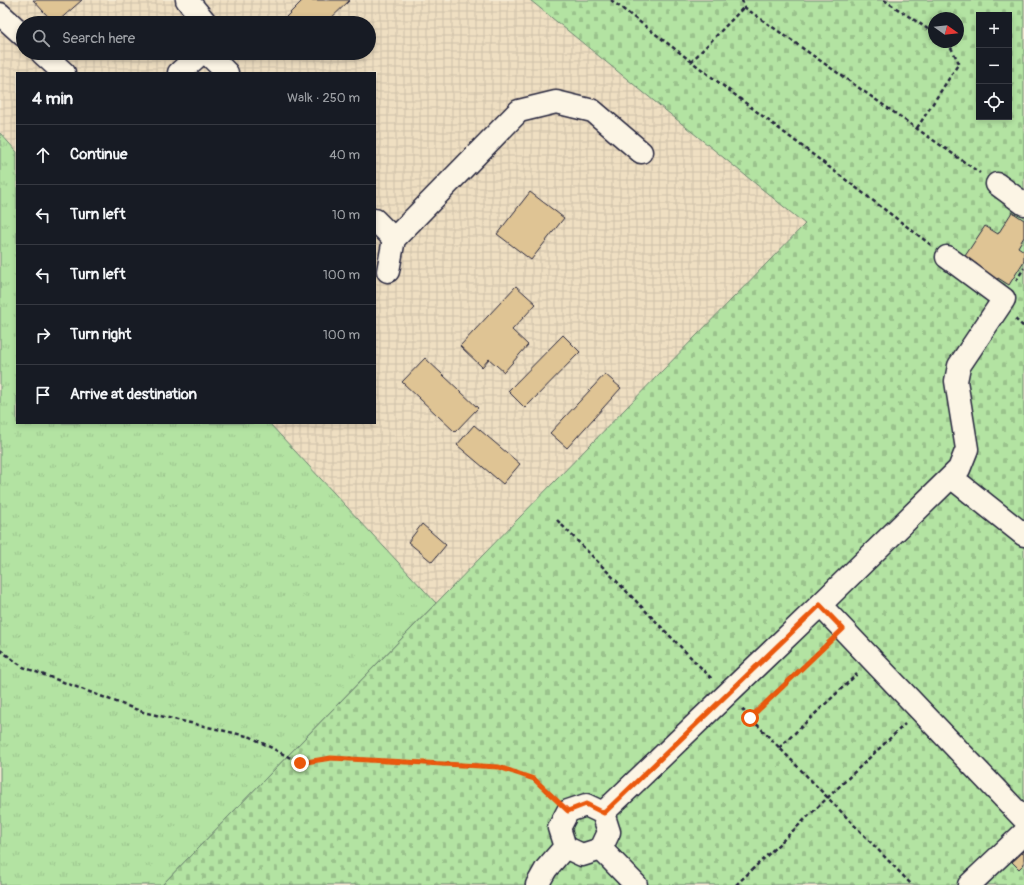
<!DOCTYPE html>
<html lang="en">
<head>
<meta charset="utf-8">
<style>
	body { margin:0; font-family:Pangolin,sans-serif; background:#242831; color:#f1f3f6 }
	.controls { position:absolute; right:12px; top:12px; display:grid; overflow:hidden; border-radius:0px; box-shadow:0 2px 6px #0003 }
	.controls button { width:36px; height:36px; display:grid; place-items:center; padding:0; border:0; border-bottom:1px solid #363941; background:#171b24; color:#f1f3f6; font:20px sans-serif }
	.compass { position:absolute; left:928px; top:12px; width:36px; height:36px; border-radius:50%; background:#171b24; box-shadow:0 2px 6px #0003; rotate:105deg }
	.stop { position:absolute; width:12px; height:12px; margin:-9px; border:3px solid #ea580c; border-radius:50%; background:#fff }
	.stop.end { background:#ea580c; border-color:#fff; box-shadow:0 1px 4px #0008 }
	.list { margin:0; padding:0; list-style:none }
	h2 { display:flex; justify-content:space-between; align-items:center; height:52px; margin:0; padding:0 16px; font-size:17px }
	h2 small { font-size:13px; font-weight:400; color:#9ea1a6 }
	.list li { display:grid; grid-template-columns:26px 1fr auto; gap:12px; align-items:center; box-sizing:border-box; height:60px; padding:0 16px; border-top:1px solid #363941 }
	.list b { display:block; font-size:15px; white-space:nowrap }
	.list em { font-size:13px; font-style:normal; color:#9ea1a6 }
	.icon { flex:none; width:22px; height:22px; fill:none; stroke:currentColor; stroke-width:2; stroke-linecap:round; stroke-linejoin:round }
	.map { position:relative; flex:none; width:1024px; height:885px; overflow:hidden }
	.search { position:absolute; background:#171b24; box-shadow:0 2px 6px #0003; left:16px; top:16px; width:360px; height:44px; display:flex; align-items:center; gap:10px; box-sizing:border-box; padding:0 14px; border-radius:22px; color:#9ea1a6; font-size:15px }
	.panel { position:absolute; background:#171b24; box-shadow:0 2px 6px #0003; left:16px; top:72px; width:360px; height:352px; border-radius:0px }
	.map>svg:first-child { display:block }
	.industrial { fill:url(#industrial-grid); fill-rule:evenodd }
	.grass { fill:url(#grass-tufts); stroke:#6a826e }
	.cemetery { fill:url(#cemetery-stones); stroke:#6a826e; fill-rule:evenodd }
	.building { fill:#dfc494; stroke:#22223b }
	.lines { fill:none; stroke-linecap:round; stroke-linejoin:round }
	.minor-casing { stroke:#22223b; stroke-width:25 }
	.path { stroke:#22223b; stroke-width:2.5; stroke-dasharray:4 3; stroke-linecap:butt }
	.minor { stroke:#fcf5e5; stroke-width:22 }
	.route { stroke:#ea580c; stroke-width:5 }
</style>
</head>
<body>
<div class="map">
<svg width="1024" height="885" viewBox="0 0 1024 885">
	<defs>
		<pattern id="industrial-grid" width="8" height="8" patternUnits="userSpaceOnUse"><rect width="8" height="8" fill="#efdfc2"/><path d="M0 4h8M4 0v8" fill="none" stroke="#cdbfa8"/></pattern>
		<pattern id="grass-tufts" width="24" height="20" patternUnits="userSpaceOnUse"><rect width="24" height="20" fill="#b3e3a2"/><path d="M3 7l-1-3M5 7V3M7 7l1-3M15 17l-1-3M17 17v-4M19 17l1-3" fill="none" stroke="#9ac28c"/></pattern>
		<pattern id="cemetery-stones" width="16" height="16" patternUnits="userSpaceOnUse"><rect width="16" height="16" fill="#b3e3a2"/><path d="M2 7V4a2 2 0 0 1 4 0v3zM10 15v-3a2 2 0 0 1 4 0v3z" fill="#9ac28c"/></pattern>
	</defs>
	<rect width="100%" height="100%" fill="#f6ebd5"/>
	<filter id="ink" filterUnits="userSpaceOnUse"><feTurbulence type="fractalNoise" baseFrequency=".025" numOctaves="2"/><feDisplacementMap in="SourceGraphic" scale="8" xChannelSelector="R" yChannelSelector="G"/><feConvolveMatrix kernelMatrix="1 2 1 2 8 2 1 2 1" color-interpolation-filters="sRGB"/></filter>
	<g filter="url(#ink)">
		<!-- industrial -->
		<path class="industrial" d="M 0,0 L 530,0 L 805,224 L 436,603 L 269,423 L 375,423 L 375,73 L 17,73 L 17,152 L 0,133 ZM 23,23 L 369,23 L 369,53 L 23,53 Z"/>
		<!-- grass -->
		<path class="grass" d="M 0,133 L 17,152 L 17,423 L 269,423 L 436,603 L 162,885 L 0,885 Z"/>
		<!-- cemetery -->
		<path class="cemetery" d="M 530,0 L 1024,0 L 1024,885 L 162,885 L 805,224 ZM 979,15 L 1009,15 L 1009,117 L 979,117 ZM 934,18 L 958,18 L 958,42 L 934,42 Z"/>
		<!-- building -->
		<path class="building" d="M 33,0 L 82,0 L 56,23 L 54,23 Z
			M 303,0 L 350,0 L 326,23 L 280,23 Z
			M 530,192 L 564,218 L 531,260 L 497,234 Z
			M 1012,212 L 1024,220 L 1024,237 L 1018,247 L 1024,251 L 1024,261 L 1009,285 L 998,278 L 993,285 L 973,272 L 978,265 L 965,256 L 985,226 L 998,234 Z
			M 516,286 L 536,304 L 512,330 L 528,345 L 504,372 L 489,359 L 482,367 L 460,346 Z
			M 563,335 L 580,352 L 525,408 L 508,391 Z
			M 425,358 L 478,408 L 455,432 L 402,382 Z
			M 605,374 L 621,388 L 567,448 L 550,433 Z
			M 474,425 L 520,464 L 503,484 L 457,445 Z
			M 422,524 L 446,545 L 432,562 L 408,542 Z
			M 1024,846 L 1024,851 L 1012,862 L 1006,855 Z
			M 1024,851 L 1024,864 L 1019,869 L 1012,862 Z"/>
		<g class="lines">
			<!-- minor casing -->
			<g class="minor-casing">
				<path id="minor" d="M 187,0 L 206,23
					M 0,14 L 23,35
					M 42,53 L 64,73
					M 207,53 L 227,73
					M 179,73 L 201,53
					M 997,184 L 1024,204
					M 375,220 L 394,239 L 388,271
					M 394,239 L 519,111 L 556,102 L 593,111 L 641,152
					M 951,477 L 1024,535
					M 820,605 L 1024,819
					M 586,805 L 603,813 L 609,832 L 601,849 L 582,855 L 565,847 L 559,828 L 568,811 Z
					M 603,813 L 820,605 L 959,469 L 967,449 L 956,381 L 959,366 L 1004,299 L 947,257
					M 601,849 L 636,885
					M 537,885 L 546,869 L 565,847
					M 969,885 L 1024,833"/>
			</g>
			<!-- path -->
			<path class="path" d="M 611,0 L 931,245
				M 742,0 L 744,7 L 980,173
				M 884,0 L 934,33
				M 691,62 L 744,7
				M 917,128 L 959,63 L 948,42
				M 1016,281 L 1024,268
				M 1015,319 L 1024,327
				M 557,520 L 713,680
				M 0,650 L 23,667 L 143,712 L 251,737 L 300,763 L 331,758 L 499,767 L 534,779 L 553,797
				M 742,709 L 912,885
				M 750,718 L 828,643
				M 779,748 L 857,674
				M 736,885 L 905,724"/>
			<!-- minor -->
			<use href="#minor" class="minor"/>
		</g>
	</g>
	<g class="lines" filter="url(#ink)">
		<!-- route -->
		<path class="route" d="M 300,763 L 331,758 L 499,767 L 534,779 L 568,811 L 586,804 L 604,813 L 820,605 L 843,629 L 750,718"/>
	</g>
</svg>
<div class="controls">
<button>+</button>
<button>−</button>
<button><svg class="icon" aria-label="locate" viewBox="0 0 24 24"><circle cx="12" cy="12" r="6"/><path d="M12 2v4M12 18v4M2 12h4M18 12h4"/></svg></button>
</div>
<svg class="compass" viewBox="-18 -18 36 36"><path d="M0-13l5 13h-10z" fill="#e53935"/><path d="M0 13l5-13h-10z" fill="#9ea1a6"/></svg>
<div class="stop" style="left:750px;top:718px"></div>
<div class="stop end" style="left:300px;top:763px"></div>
<div class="search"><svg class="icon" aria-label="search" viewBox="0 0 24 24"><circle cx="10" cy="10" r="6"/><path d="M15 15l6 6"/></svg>Search here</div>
<section class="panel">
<h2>4 min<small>Walk · 250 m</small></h2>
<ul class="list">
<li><svg class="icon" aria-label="ahead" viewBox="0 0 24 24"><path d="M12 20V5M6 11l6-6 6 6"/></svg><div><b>Continue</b></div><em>40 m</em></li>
<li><svg class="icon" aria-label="left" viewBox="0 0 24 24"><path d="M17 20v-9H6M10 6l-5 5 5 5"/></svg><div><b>Turn left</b></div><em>10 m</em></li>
<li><svg class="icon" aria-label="left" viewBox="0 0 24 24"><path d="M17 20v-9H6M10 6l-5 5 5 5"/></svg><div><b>Turn left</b></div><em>100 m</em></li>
<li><svg class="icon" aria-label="right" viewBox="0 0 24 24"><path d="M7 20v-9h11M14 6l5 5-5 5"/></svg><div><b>Turn right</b></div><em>100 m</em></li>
<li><svg class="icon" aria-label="arrive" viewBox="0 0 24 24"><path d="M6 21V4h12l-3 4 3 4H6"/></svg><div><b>Arrive at destination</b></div></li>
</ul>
</section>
</div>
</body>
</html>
